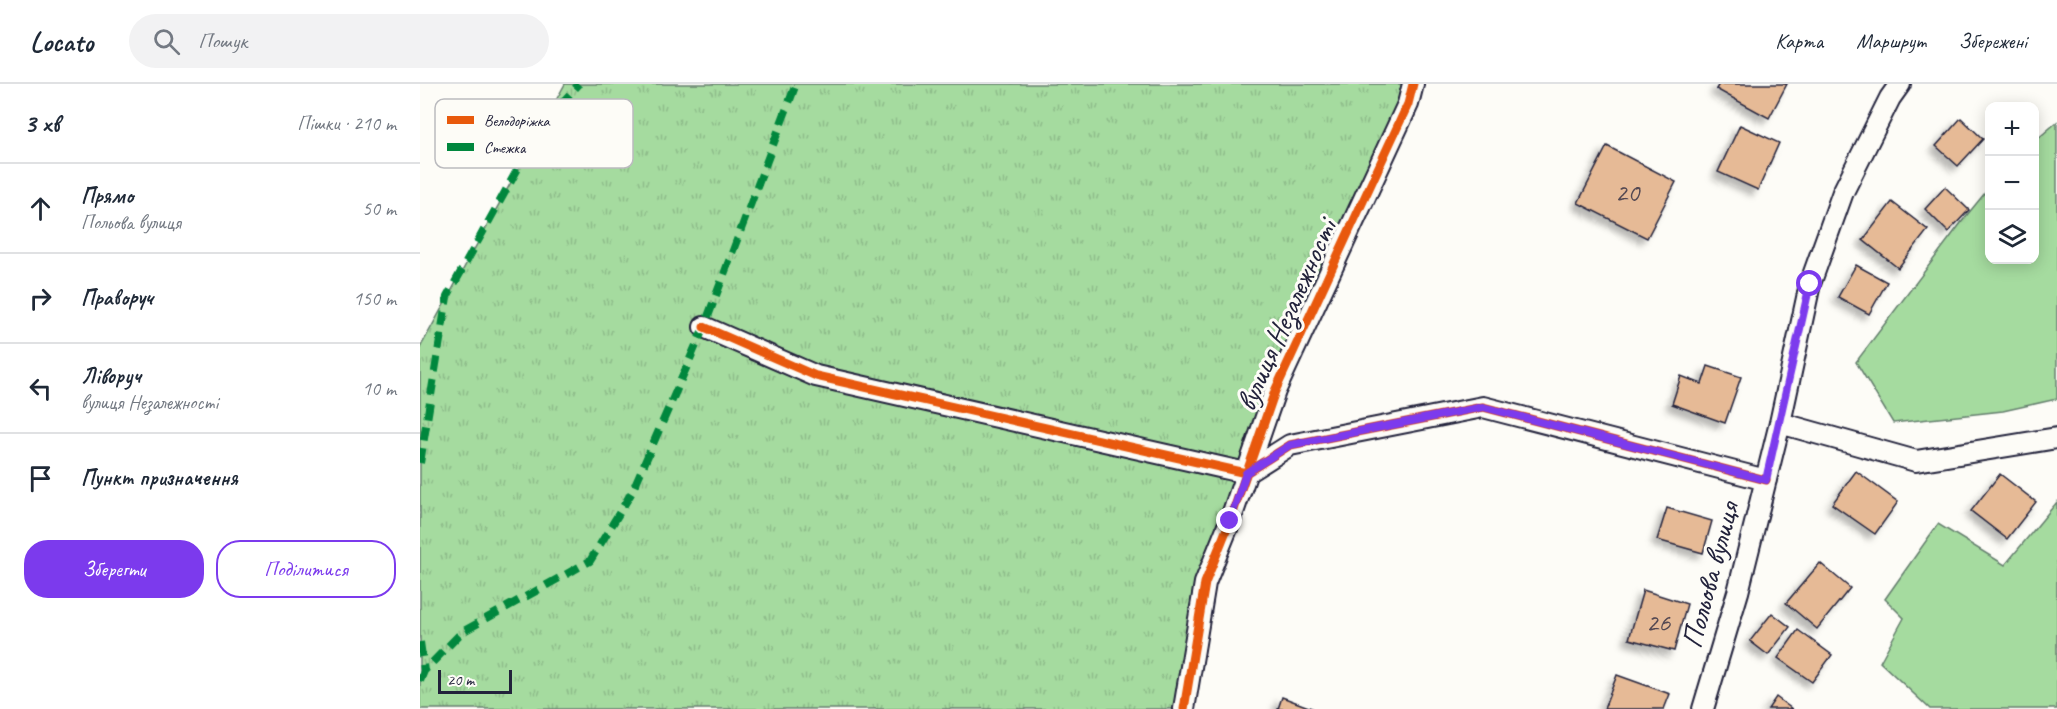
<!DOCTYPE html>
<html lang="uk">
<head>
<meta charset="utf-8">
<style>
	body { margin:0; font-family:Caveat,sans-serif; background:#f2f2f3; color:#1f2937 }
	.controls { position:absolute; right:18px; top:18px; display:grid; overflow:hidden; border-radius:12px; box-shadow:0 3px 15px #0003 }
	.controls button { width:54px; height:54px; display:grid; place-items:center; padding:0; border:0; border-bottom:2px solid #e0e1e3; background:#fff; color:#1f2937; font:30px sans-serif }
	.scale { position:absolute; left:18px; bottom:15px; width:74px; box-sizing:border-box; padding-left:6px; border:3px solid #22223b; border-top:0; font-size:16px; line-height:21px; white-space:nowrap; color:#22223b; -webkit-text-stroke:4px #fdfcf7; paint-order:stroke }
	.stop { position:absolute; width:18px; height:18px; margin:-14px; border:4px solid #7c3aed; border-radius:50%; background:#fff }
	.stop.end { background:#7c3aed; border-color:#fff; box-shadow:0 2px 6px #0008 }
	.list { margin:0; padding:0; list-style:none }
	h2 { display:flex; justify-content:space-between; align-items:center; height:78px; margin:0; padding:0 24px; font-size:26px }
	h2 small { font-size:20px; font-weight:400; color:#747a83 }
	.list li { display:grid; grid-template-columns:39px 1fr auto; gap:18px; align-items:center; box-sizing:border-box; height:90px; padding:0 24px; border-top:2px solid #e0e1e3 }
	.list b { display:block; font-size:22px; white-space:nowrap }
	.list p { margin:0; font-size:20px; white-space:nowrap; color:#747a83 }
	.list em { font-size:20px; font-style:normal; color:#747a83 }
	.actions { display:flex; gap:12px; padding:18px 24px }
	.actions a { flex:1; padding:14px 0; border:2px solid #7c3aed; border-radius:24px; text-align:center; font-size:21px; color:#7c3aed }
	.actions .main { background:#7c3aed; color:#fff }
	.icon { flex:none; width:33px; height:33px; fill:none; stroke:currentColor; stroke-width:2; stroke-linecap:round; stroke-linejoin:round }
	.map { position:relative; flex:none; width:1637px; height:625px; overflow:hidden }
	header { display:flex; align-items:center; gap:36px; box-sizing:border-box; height:84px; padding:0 30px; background:#fff; border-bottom:2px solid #e0e1e3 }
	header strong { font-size:28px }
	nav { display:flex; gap:33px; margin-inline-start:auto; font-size:21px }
	.search { width:420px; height:54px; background:#f2f2f3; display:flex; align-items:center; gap:15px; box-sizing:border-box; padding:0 21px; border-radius:33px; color:#747a83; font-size:22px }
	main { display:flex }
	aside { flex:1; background:#fff }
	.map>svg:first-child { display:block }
	.grass { fill:url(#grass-tufts); stroke:#647e6d; stroke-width:1.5 }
	.green { fill:#a5db9f; stroke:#647e6d; stroke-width:1.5 }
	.building { fill:#e6ba96; stroke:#22223b; stroke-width:1.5; filter:url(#shadow) }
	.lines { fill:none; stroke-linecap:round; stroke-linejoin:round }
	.street-casing { stroke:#22223b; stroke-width:24 }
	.street { stroke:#fdfcf7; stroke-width:20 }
	.quiet { stroke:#00873e; stroke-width:8; stroke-dasharray:15 8; stroke-linecap:butt }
	.cycleway-casing { stroke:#fdfcf7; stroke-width:13 }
	.cycleway { stroke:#e8590c; stroke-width:9 }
	.route { stroke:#7c3aed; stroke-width:8 }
	.labels { text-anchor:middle; stroke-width:6; stroke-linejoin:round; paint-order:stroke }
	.number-label { font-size:27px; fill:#534852 }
	.street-label { font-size:30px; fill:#22223b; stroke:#fdfcf7 }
	.key { fill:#fdfcf7; stroke:#bbbbbf; stroke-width:1.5 }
	.key-label { font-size:16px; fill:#22223b }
</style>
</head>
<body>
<header>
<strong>Locato</strong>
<div class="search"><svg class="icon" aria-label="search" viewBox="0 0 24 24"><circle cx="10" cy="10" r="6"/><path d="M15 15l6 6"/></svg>Пошук</div>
<nav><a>Карта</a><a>Маршрут</a><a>Збережені</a></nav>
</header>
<main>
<aside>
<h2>3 хв<small>Пішки · 210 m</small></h2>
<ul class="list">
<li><svg class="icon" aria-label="ahead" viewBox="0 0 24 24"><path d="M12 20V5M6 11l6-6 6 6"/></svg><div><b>Прямо</b><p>Польова вулиця</p></div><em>50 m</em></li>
<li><svg class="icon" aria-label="right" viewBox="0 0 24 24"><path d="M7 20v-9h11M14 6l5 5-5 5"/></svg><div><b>Праворуч</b></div><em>150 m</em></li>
<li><svg class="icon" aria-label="left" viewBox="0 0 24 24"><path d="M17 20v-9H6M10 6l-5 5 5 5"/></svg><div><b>Ліворуч</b><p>вулиця Незалежності</p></div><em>10 m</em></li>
<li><svg class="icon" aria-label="arrive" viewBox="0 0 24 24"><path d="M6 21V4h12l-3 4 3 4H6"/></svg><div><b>Пункт призначення</b></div></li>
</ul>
<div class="actions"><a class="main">Зберегти</a><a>Поділитися</a></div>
</aside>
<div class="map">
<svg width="1637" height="625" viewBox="0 0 1637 625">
	<defs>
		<pattern id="grass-tufts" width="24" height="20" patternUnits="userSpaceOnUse" patternTransform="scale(1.5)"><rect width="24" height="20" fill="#a5db9f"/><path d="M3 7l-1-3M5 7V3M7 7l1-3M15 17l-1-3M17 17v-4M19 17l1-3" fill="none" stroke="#8ebc8a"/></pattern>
		<filter id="shadow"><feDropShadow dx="-5.5" dy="5.5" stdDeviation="3" flood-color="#0004"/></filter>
	</defs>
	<rect width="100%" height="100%" fill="#fdfcf7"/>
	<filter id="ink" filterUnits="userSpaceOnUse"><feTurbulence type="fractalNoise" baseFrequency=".0167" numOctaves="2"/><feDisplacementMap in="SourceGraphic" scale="12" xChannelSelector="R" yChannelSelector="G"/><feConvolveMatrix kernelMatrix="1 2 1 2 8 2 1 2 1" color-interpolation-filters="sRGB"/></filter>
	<g filter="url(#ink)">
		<!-- grass -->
		<path class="grass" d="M 145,0 L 993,0 L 810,437 L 764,625 L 0,625 L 0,264 Z"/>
		<!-- green -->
		<path class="green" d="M 1637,38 L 1637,315 L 1583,327 L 1473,339 L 1436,278 L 1547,131 L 1569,104 L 1570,176 L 1614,176 L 1615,57 Z
			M 1637,418 L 1637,625 L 1510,625 L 1460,578 L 1484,534 L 1465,515 L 1518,440 L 1585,481 Z"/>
		<!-- building -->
		<path class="building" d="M 1299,0 L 1367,0 L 1349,34 L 1296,5 Z
			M 1541,34 L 1563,55 L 1538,82 L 1516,62 Z
			M 1320,41 L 1359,59 L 1338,106 L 1298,88 Z
			M 1187,62 L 1256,98 L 1227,154 L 1158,119 Z
			M 1525,103 L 1549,126 L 1528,148 L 1505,125 Z
			M 1472,118 L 1508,146 L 1478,184 L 1443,156 Z
			M 1436,181 L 1467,198 L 1449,230 L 1418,213 Z
			M 1288,282 L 1321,293 L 1305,339 L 1252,320 L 1261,292 L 1282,300 Z
			M 1436,387 L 1478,418 L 1455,450 L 1412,420 Z
			M 1580,390 L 1616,418 L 1587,455 L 1551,427 Z
			M 1247,424 L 1292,437 L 1283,469 L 1237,456 Z
			M 1400,479 L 1430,504 L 1397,545 L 1366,519 Z
			M 1223,506 L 1267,520 L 1254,567 L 1209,555 Z
			M 1352,529 L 1370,543 L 1348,571 L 1330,557 Z
			M 1378,546 L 1412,571 L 1392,598 L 1358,574 Z
			M 1197,591 L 1250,610 L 1244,625 L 1184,625 Z
			M 862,613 L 894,625 L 858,625 Z
			M 1356,613 L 1372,625 L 1348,625 Z"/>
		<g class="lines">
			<!-- street casing -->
			<g class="street-casing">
				<path id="street" d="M 284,243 L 396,292 L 826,389 L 870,361 L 1063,323 L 1346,396
					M 1360,339 L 1496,377 L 1637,354
					M 764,625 L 785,499 L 810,437 L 855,307 L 988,20 L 993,0
					M 1283,625 L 1318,508 L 1360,339 L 1390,200 L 1423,108 L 1470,14 L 1480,0"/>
			</g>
			<!-- street -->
			<use href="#street" class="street"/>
			<!-- quiet -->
			<path class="quiet" d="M 0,379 L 27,213 L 122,41 L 159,0
				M 0,558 L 4,587
				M 0,597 L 4,587 L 42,548 L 170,477 L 212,408 L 284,243 L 376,0"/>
			<!-- cycleway casing -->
			<g class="cycleway-casing">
				<path id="cycleway" d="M 284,243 L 396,292 L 826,389 L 870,361 L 1063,323 L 1346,396
					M 764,625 L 785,499 L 810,437 L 855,307 L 988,20 L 993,0"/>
			</g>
			<!-- cycleway -->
			<use href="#cycleway" class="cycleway"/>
		</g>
	</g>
	<g class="lines" filter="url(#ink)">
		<!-- route -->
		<path class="route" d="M 810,437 L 826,389 L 870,361 L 1063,323 L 1346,396 L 1390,200"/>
	</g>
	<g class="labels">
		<!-- number labels -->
		<g class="number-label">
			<text x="1207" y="117">20</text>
			<text x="1238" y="547">26</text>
		</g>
		<!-- street labels -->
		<g class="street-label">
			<text transform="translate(866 231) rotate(-66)" y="10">вулиця Незалежності</text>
			<text transform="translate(1290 491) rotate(-75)" y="10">Польова вулиця</text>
		</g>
	</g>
	<!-- legend -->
	<rect x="15" y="15" width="198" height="69" rx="9" class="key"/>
	<rect x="27" y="32" width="27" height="8" fill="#e8590c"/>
	<rect x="27" y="59" width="27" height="8" fill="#00873e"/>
	<g class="key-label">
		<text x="64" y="42">Велодоріжка</text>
		<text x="64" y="69">Стежка</text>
	</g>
</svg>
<div class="controls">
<button>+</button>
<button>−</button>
<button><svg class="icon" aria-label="layers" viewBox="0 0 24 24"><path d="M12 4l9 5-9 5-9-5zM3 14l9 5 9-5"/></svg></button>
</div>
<div class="scale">20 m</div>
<div class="stop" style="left:1390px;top:200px"></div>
<div class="stop end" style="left:810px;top:437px"></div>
</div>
</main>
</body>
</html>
